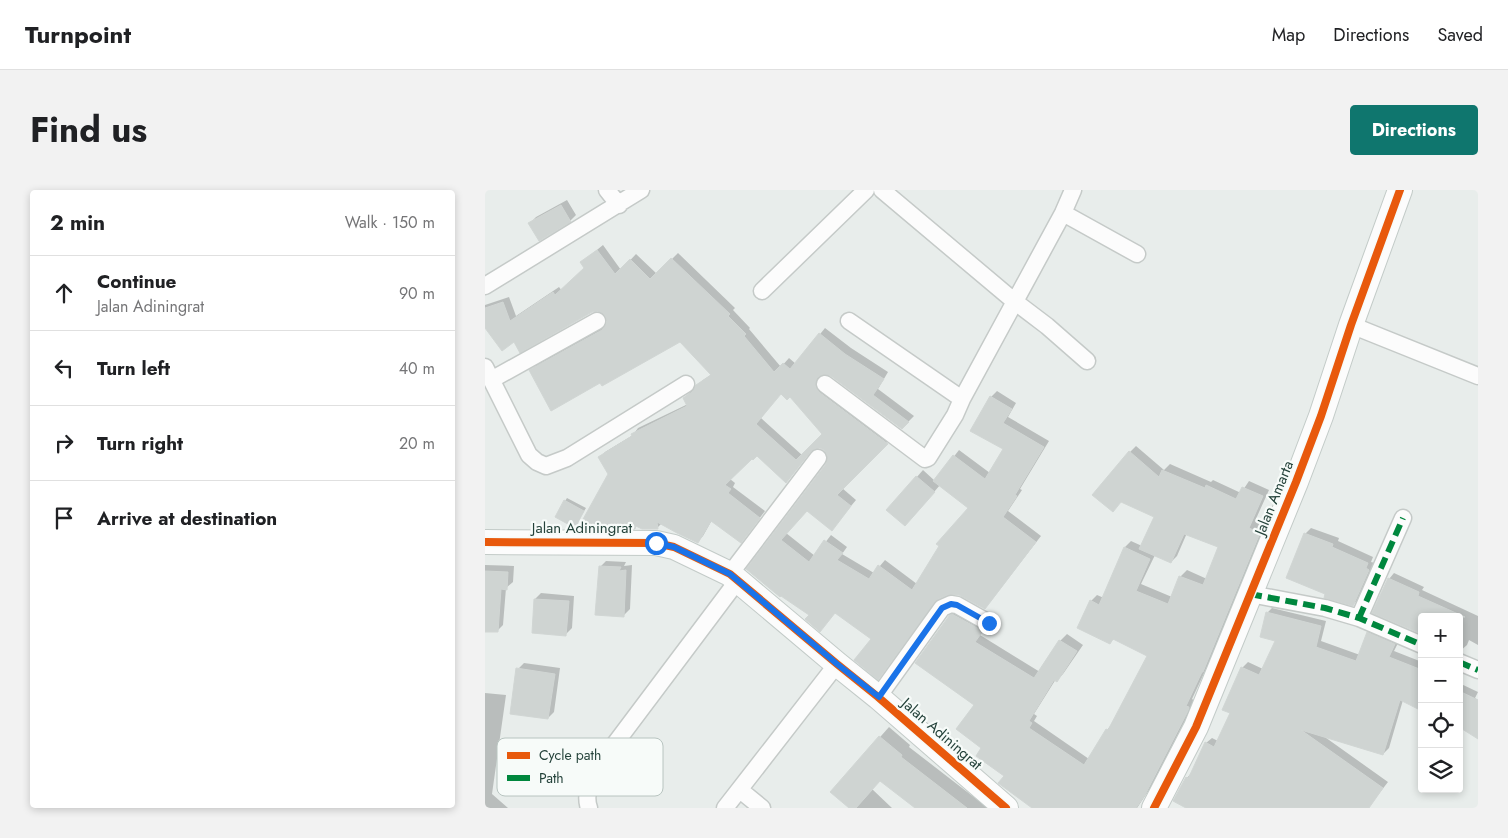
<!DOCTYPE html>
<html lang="en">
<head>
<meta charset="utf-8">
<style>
	body { margin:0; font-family:Jost,sans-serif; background:#f2f2f2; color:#202124 }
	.controls { position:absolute; right:15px; bottom:15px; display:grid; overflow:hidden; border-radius:5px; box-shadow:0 2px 8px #0003 }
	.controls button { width:45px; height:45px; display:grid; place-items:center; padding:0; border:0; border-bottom:1px solid #e0e0e0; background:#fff; color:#202124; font:25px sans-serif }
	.stop { position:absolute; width:15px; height:15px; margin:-11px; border:4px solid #1a73e8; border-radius:50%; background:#fff }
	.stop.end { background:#1a73e8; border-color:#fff; box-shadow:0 1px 5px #0008 }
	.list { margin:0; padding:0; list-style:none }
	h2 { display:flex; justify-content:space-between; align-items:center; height:65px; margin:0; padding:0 20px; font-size:21px }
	h2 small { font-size:16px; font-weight:400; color:#757577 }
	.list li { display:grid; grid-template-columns:32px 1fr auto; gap:15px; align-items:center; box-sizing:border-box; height:75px; padding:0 20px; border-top:1px solid #e0e0e0 }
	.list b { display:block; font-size:19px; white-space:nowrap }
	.list p { margin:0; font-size:16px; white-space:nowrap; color:#757577 }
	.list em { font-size:16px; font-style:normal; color:#757577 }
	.icon { flex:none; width:28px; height:28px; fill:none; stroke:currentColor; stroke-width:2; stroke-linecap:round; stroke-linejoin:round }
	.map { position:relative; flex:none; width:993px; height:618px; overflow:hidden; border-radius:5px }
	header { display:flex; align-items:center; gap:30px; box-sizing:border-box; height:70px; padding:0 25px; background:#fff; border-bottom:1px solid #e0e0e0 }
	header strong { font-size:24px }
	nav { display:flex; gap:28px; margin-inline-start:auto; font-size:18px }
	.intro { display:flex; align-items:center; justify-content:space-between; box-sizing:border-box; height:120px; padding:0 30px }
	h1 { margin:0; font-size:35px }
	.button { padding:12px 22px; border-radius:5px; background:#0f766e; color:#fff; font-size:18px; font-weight:700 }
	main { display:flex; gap:30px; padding:0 30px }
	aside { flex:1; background:#fff; border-radius:5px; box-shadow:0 2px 8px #0003 }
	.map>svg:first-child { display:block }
	.shadow { fill:#0003; fill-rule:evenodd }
	.building { fill:#cfd4d2; stroke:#d1d6d4; fill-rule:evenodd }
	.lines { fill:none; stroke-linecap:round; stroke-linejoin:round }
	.street-casing { stroke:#c5cac8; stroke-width:19 }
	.secondary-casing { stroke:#c3cbc8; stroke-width:26 }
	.street { stroke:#fcfcfc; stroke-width:16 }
	.secondary { stroke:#fcfcfc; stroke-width:24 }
	.quiet { stroke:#00873e; stroke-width:6; stroke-dasharray:12 6; stroke-linecap:butt }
	.cycleway-casing { stroke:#f7fbf9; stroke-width:11 }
	.cycleway { stroke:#e8590c; stroke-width:8 }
	.route { stroke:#1a73e8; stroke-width:6 }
	.labels { text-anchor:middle; stroke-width:4.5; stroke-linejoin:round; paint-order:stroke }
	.street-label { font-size:15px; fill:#24423a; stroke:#f7fbf9 }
	.key { fill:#f7fbf9; stroke:#b8c4c0; stroke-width:1 }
	.key-label { font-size:14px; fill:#24423a }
</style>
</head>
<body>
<header>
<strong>Turnpoint</strong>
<nav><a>Map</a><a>Directions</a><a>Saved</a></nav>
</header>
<div class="intro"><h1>Find us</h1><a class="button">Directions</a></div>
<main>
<aside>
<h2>2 min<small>Walk · 150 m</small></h2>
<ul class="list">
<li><svg class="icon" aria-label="ahead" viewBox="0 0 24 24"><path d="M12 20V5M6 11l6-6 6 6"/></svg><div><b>Continue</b><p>Jalan Adiningrat</p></div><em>90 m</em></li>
<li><svg class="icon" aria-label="left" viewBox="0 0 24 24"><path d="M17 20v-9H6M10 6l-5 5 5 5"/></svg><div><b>Turn left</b></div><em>40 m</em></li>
<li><svg class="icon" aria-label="right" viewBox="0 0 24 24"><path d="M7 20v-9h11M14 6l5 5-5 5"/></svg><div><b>Turn right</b></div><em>20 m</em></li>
<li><svg class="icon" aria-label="arrive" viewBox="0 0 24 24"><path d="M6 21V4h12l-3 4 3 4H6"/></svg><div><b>Arrive at destination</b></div></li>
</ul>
</aside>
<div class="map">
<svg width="993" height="618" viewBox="0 0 993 618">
	<rect width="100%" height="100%" fill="#e8edeb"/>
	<!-- shadow -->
	<path class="shadow" d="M 82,10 L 91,25 L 85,31 L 45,33 L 51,27 Z
		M 118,55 L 136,80 L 151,64 L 172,84 L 193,63 L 250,118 L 248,120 L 265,138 L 264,139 L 296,177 L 304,168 L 311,174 L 340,138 L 366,158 L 403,182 L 393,199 L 429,226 L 417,238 L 346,185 L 337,183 L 336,191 L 407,247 L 357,298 L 371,310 L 352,333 L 322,320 L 301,343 L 330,366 L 346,345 L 362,357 L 357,364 L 389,383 L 400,370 L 432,394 L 485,317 L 455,295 L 426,329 L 403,320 L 438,280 L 450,291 L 474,260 L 505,283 L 520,259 L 506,207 L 512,201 L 531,213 L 523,227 L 564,251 L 535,299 L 537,300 L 523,321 L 556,346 L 505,412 L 477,405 L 462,404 L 451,409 L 393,488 L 388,449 L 351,422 L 326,425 L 263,379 L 342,275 L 344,269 L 340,259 L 334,257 L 327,260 L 301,292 L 272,265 L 267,267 L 245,289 L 250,293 L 248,297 L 280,321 L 262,345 L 227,330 L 218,346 L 212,352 L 177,333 L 172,338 L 152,335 L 149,338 L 124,333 L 119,338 L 125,284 L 115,268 L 120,262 L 148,245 L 153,238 L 203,214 L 199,208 L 218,190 L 227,184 L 195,150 L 116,191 L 46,181 L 51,175 L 122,135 L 122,126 L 117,121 L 107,121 L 29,150 L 0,136 L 0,115 L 24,107 L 31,126 L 74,97 L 77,101 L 101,78 L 97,72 ZM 296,202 L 305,206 L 339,244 L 317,265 L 276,228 Z
		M 651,256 L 679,280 L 685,274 L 726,292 L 728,290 L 756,303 L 764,291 L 784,300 L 770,331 L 781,337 L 724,475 L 722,477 L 707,509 L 710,511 L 709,513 L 666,597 L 652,618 L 549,618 L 498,558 L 491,515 L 464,427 L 471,420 L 503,434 L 495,445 L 555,482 L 575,451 L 582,444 L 598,455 L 578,484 L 572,490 L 571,489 L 549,524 L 552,526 L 549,531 L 604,569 L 622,540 L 627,534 L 663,466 L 629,449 L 625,452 L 606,411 L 612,405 L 619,408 L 640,357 L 646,351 L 657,356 L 670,326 L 645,262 ZM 702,343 L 735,356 L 722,389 L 702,380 L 695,387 L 687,407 L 656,394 L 670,365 L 686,372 L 692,366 Z
		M 82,308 L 101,318 L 90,336 L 80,311 Z
		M 826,338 L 854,348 L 853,351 L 888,367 L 886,372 L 890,373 L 874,408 L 868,415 L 842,403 L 820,344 Z
		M 121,371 L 141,372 L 139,376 L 147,375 L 145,419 L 139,425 L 115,377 Z
		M 0,375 L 29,376 L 28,392 L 21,398 L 18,435 L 12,441 L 0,440 Z
		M 909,383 L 939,397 L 937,400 L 993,426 L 993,455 L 984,450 L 982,455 L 974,462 L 974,427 L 937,427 L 904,389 Z
		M 56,403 L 89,406 L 87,438 L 81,444 L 50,409 Z
		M 787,418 L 841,431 L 836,451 L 875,465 L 883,443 L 888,437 L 915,449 L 909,461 L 937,472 L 937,519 L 918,510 L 904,558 L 898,564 L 837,545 L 903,592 L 886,614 L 872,618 L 704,618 L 702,588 L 707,582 L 721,553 L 727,548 L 733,551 L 746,522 L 757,478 L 763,472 L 778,479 L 792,450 L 782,423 Z
		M 39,473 L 75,478 L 69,522 L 63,528 L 33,479 Z
		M 974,493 L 993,502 L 990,508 L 993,510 L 993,547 L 974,536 Z
		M 0,503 L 21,505 L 7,604 L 23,618 L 0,618 Z
		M 404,537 L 425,555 L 424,557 L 503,618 L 432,618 L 373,572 Z
		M 367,580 L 407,618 L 366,618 Z"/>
	<!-- building -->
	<path class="building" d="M 76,15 L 86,32 L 54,51 L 43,33 Z
		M 112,60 L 130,84 L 145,69 L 165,89 L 186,68 L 245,124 L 243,126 L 261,144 L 259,146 L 289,182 L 298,173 L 305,179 L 334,143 L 360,164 L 399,189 L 388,205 L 424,232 L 417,239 L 346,186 L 337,185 L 332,188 L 331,197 L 334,202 L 403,254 L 352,305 L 366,316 L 347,341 L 322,321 L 296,350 L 324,372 L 339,350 L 358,363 L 352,370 L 384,389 L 393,375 L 427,400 L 454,356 L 451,354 L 483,318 L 448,291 L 468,265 L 500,289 L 518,259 L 485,241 L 505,206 L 527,219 L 518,233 L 559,257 L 530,305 L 532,306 L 518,327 L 551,352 L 500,419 L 474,405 L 462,405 L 453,409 L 393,490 L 369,470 L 386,449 L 350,423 L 335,442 L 320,429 L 324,425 L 296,406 L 295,407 L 261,379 L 341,274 L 342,265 L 339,260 L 335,258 L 330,259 L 325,262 L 301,293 L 272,266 L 268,270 L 267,269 L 240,295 L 246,299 L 243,303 L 275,328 L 256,353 L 226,331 L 213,353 L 192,343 L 172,332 L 173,339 L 157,339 L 151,336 L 150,339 L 138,339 L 123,333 L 120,339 L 112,339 L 97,331 L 123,284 L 113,267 L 147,246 L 146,244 L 202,216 L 198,208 L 207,202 L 211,195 L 226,185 L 195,152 L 117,196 L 115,193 L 66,221 L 44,180 L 117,140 L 122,132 L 120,126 L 113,121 L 107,122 L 35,163 L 29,152 L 17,161 L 0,138 L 0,118 L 18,112 L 25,131 L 68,102 L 70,105 L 99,78 L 95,72 ZM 296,204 L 302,210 L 305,207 L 337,244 L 311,270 L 271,234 Z
		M 644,261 L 674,287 L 677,280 L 720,298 L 721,295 L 751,309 L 757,297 L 778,306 L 764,338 L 775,343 L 718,482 L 717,482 L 701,516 L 704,517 L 703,521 L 660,605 L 651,618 L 547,618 L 513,593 L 519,586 L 491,566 L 496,558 L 471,539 L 489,515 L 430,473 L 464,426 L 467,424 L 498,441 L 490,452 L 549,488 L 574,450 L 592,461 L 572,492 L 569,490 L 544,531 L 547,533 L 544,538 L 599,575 L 621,539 L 623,540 L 662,466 L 628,449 L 625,454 L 592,438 L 605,410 L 614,415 L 639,357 L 665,369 L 651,401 L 683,414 L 694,386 L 718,395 L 733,357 L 699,344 L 686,373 L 654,359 L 669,327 L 636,312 L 628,322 L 607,305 Z
		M 431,286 L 450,302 L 420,336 L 401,320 Z
		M 79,310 L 99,321 L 90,338 L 70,327 Z
		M 819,343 L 848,354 L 847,357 L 883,373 L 881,378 L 884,380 L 868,416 L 839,408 L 840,404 L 801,388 Z
		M 114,376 L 136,377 L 134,381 L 141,380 L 139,427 L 110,425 Z
		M 0,381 L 23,382 L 22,400 L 16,399 L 13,442 L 0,442 Z
		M 903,388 L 934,402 L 933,406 L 980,427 L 937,427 L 937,444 L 887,423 Z
		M 49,409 L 84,411 L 81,446 L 47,443 Z
		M 781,422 L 836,436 L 831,457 L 871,471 L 882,442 L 910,454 L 904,467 L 937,480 L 937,521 L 915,510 L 898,565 L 816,540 L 898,598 L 884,618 L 701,618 L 688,611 L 701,587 L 703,589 L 720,552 L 729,557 L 745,523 L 737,520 L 756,477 L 774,485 L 790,451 L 775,447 Z
		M 31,478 L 70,484 L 63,529 L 25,524 Z
		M 974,501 L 993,510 L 993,549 L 974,537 Z
		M 394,546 L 417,565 L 416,567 L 482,618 L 430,618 L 395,591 L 371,618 L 364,618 L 345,602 Z"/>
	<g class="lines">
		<!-- street casing -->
		<g class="street-casing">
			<path id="street" d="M 122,0 L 134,15
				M 397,0 L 529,111 L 562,136 L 602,171
				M 578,23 L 652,64
				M 0,96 L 156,0
				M 277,101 L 381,0
				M 364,131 L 477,209
				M 866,135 L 993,186
				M 0,177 L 44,265 L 52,272 L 61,276 L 82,268 L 201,194
				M 6,190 L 112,131
				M 340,194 L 440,269 L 443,268 L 470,225 L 477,209 L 578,23 L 588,0
				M 245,384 L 333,268
				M 765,404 L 840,418 L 874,428 L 937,455
				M 874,428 L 918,328
				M 974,472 L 993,480
				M 393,507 L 457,418 L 466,414 L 472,415 L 504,433
				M 255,600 L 277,618
				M 104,618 C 98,601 109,585 117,571 L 253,390
				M 240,618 L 352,474"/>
		</g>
		<!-- secondary casing -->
		<g class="secondary-casing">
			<path id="secondary" d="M 0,352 L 171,353 L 189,357 L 245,384 L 352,474 L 393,507 L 521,618
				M 669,618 L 711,537 L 811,292 L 836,226 L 866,135 L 915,0"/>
		</g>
		<!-- street -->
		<use href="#street" class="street"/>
		<!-- secondary -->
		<use href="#secondary" class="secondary"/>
		<!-- quiet -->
		<path class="quiet" d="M 765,404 L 840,418 L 874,428 L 937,455
			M 874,428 L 918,328
			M 974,472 L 993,480"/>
		<!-- cycleway casing -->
		<g class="cycleway-casing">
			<path id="cycleway" d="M 0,352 L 171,353 L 189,357 L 245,384 L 352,474 L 393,507 L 521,618
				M 669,618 L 711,537 L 811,292 L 836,226 L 866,135 L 915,0"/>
		</g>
		<!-- cycleway -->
		<use href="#cycleway" class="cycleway"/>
	</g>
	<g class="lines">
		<!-- route -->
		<path class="route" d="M 171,353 L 189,357 L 245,384 L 352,474 L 394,507 L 457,418 L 466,414 L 472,415 L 504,433"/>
	</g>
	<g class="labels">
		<!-- street labels -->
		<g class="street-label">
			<text transform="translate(789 308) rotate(-68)" y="5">Jalan Amarta</text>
			<text x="97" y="343">Jalan Adiningrat</text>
			<text transform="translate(457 544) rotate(41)" y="5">Jalan Adiningrat</text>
		</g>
	</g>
	<!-- legend -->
	<rect x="12" y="548" width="166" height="58" rx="8" class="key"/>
	<rect x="22" y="562" width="23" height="7" fill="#e8590c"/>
	<rect x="22" y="585" width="23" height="6" fill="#00873e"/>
	<g class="key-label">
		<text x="54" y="570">Cycle path</text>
		<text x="54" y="593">Path</text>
	</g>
</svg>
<div class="controls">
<button>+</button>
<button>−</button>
<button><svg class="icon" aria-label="locate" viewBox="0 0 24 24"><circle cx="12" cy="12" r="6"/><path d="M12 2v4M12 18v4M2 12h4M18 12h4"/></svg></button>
<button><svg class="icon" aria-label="layers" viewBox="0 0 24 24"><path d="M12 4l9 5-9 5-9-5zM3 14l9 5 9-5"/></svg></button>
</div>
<div class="stop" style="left:171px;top:353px"></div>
<div class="stop end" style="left:504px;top:433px"></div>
</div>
</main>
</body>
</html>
